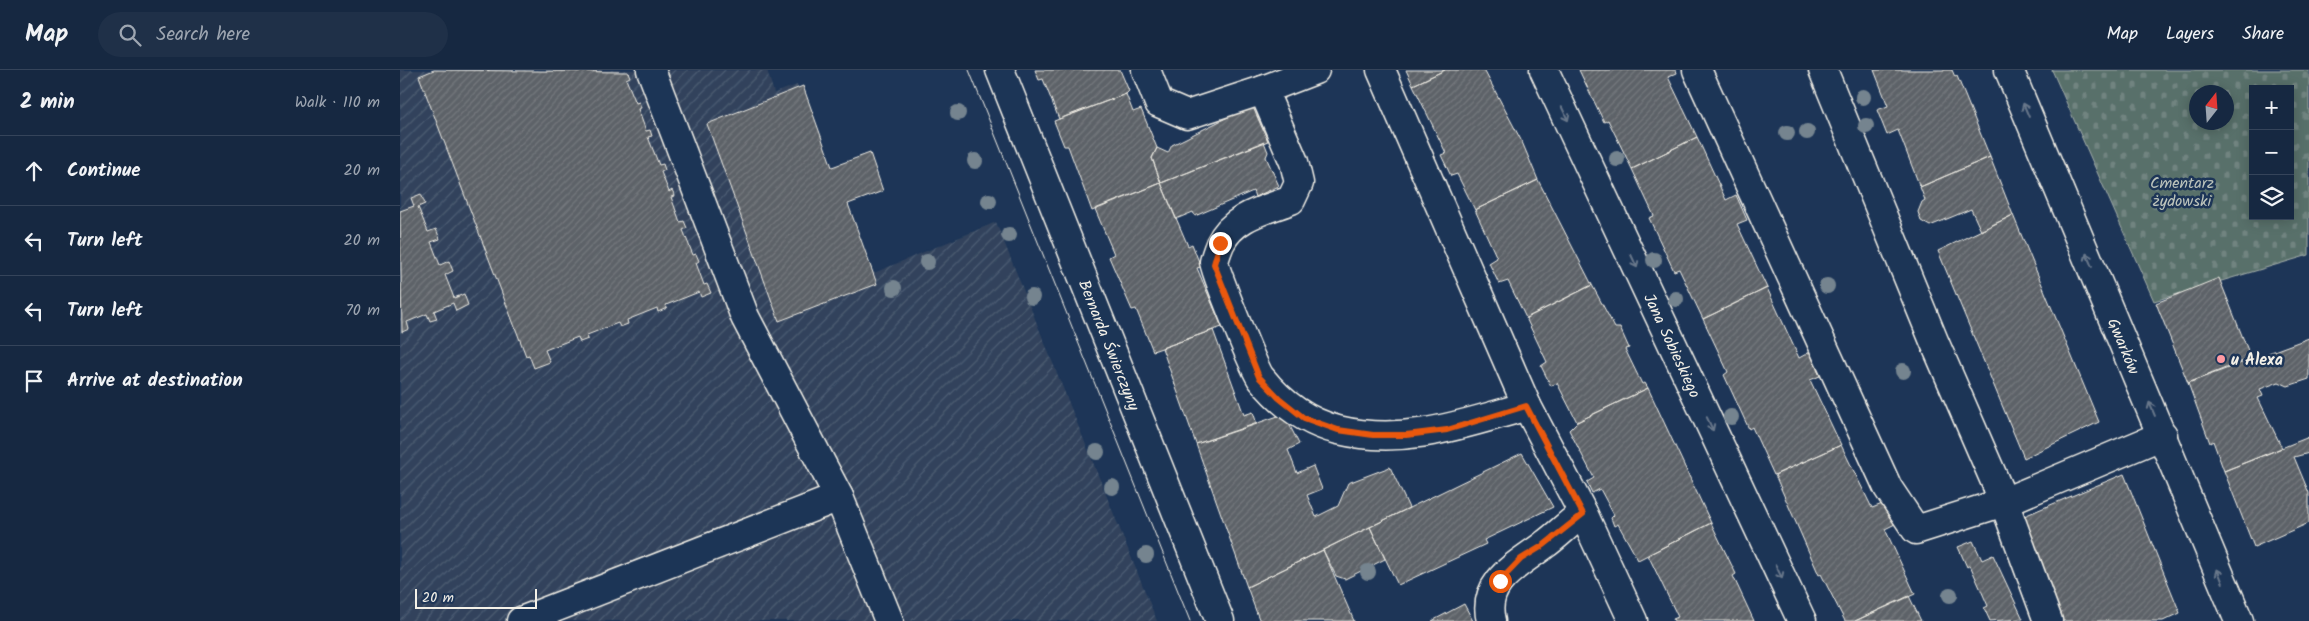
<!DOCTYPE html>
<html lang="en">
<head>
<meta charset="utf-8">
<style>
	body { margin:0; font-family:Kalam,sans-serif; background:#1f3048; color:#f1f3f6 }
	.controls { position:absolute; right:15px; top:15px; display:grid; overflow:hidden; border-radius:0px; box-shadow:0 2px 12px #0003 }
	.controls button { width:45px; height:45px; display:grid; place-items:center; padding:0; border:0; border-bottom:1px solid #35445a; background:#162841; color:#f1f3f6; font:25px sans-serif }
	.compass { position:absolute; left:1789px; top:15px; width:45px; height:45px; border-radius:50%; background:#162841; box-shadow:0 2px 12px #0003; rotate:17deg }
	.scale { position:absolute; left:15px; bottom:12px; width:122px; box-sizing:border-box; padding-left:5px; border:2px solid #f4f1e8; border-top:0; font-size:14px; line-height:18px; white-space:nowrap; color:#f4f1e8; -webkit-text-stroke:4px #1d3557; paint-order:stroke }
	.stop { position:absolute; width:15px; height:15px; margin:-11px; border:4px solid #ea580c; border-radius:50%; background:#fff }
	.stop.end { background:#ea580c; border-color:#fff; box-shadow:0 1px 5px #0008 }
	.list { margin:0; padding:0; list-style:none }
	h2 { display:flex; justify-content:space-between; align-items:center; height:65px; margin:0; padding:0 20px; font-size:21px }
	h2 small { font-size:16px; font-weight:400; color:#9ea6b1 }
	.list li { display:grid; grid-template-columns:32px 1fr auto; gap:15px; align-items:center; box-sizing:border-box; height:70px; padding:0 20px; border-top:1px solid #35445a }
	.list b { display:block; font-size:19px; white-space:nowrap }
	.list em { font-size:16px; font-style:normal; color:#9ea6b1 }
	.icon { flex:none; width:28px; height:28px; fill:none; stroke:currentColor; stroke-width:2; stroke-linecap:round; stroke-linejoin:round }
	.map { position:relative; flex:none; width:1909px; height:551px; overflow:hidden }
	header { display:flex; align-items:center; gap:30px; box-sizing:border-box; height:70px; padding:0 25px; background:#162841; border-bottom:1px solid #35445a }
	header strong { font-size:24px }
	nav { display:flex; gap:28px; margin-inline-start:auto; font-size:18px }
	.search { width:350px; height:45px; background:#1f3048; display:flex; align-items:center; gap:12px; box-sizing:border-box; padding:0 18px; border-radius:28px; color:#9ea6b1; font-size:19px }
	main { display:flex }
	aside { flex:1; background:#162841 }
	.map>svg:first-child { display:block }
	.industrial { fill:url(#industrial-furrows) }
	.cemetery { fill:url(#cemetery-stones); stroke:#a6b0aa; fill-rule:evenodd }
	.building { fill:url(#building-hatch); stroke:#f4f1e8 }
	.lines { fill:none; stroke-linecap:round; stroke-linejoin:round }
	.minor-casing { stroke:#f4f1e8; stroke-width:31 }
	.minor { stroke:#1d3557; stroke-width:28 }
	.tram { stroke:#f4f1e8; stroke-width:1 }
	.tree { fill:#75848f }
	.oneway { stroke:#68778a }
	.route { stroke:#ea580c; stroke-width:6 }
	.poi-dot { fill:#ff9aa2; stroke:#1d3557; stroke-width:2 }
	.labels { text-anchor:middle; stroke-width:5; stroke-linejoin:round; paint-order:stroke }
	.park-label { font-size:16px; fill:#bdc4bc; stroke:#1d3557 }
	.street-label { font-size:16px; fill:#f4f1e8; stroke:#1d3557 }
	.poi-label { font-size:16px; font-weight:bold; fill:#f4f1e8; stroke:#1d3557; text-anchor:start }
</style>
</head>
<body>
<header>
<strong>Map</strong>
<div class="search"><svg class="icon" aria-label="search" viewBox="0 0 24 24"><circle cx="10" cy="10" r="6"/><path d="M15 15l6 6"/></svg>Search here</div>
<nav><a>Map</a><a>Layers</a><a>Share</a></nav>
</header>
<main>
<aside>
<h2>2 min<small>Walk · 110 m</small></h2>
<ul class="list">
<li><svg class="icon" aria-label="ahead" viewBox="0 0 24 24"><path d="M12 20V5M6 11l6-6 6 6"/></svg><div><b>Continue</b></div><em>20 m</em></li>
<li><svg class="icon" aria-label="left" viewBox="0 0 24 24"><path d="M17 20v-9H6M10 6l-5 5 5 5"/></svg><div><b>Turn left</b></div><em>20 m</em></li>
<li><svg class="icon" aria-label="left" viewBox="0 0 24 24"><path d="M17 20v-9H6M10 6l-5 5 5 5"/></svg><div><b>Turn left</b></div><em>70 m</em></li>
<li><svg class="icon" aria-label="arrive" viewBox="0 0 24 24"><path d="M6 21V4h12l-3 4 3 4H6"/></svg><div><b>Arrive at destination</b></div></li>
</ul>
</aside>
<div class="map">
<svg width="1909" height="551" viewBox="0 0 1909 551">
	<defs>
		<pattern id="industrial-furrows" width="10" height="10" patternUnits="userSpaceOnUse" patternTransform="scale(1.25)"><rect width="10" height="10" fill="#30425c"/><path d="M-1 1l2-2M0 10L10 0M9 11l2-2" fill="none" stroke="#4f5e73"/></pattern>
		<pattern id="cemetery-stones" width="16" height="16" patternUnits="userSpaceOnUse" patternTransform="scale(1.25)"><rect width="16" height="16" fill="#586f6b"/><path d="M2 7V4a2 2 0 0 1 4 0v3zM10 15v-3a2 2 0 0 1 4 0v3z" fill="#718480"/></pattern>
		<pattern id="building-hatch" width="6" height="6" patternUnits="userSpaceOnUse" patternTransform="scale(1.25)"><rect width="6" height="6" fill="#5d6268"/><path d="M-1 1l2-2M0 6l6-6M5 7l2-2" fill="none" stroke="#75797e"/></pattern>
	</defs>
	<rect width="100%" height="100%" fill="#1d3557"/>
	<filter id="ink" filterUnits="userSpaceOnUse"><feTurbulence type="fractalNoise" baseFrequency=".02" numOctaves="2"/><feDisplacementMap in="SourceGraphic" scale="10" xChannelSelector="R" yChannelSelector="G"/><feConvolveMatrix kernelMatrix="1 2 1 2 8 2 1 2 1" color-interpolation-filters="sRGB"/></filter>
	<g filter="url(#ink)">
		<!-- industrial -->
		<path class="industrial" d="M 0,0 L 367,0 L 374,23 L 397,15 L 469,205 L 596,152 L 757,551 L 0,551 Z"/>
		<!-- cemetery -->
		<path class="cemetery" d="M 1652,0 L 1909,0 L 1909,185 L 1754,231 ZM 1853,19 L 1890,19 L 1890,146 L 1853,146 ZM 1796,22 L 1826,22 L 1826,52 L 1796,52 Z"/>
		<!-- building -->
		<path class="building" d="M 34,0 L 228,2 L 230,7 L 226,9 L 236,33 L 239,32 L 241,38 L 238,39 L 246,61 L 250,60 L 252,66 L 248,67 L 259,95 L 263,94 L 265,100 L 261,102 L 269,122 L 272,120 L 275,126 L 271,127 L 280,152 L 284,151 L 287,158 L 283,160 L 293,185 L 296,184 L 299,191 L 296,193 L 304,215 L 307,214 L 311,223 L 301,227 L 299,222 L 266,235 L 267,238 L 258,242 L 257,238 L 227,250 L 228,254 L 220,257 L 218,253 L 187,265 L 188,269 L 180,272 L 178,267 L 145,280 L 150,292 L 134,298 L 129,285 L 126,286 L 19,6 Z
			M 635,0 L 720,0 L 729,21 L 726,24 L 659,49 L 643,9 L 639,10 Z
			M 1006,0 L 1045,0 L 1013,15 Z
			M 1045,0 L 1084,0 L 1122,72 L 1138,110 L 1075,140 L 1057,104 L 1051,106 L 1041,85 L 1046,83 L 1013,15 Z
			M 1179,0 L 1276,0 L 1277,3 L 1268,7 L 1297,67 L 1232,99 L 1208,50 L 1204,52 Z
			M 1474,0 L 1552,0 L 1555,7 L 1557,6 L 1590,87 L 1520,117 L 1498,60 L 1487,65 L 1477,40 L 1488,36 Z
			M 403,16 L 432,97 L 470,83 L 483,121 L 448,134 L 477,214 L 379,251 L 307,54 Z
			M 726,24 L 733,42 L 741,39 L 757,78 L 752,88 L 761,113 L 692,141 L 668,76 L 664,76 L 654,51 Z
			M 852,35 L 868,71 L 761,113 L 752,88 L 757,78 L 768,83 L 772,75 Z
			M 1297,67 L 1326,130 L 1336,125 L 1347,150 L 1337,154 L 1367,218 L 1303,249 L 1279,199 L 1274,201 L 1249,148 L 1254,146 L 1232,99 Z
			M 864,72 L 868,82 L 866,87 L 879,116 L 855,127 L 853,121 L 795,146 L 793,142 L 776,149 L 761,113 Z
			M 1590,87 L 1613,145 L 1581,161 L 1571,139 L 1530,156 L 1521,151 L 1518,142 L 1522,132 L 1525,130 L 1520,117 Z
			M 1138,110 L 1192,215 L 1126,248 L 1108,211 L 1099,214 L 1089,193 L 1097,188 L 1075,140 Z
			M 761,113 L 788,176 L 792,174 L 801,197 L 797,198 L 822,257 L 753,281 L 736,239 L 732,240 L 709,187 L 714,184 L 695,139 Z
			M 21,124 L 25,134 L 18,137 L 28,162 L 36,159 L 40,169 L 31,172 L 40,195 L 49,191 L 53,201 L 45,205 L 54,228 L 64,224 L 68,235 L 56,241 L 53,233 L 34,241 L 37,249 L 30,251 L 27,244 L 7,252 L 9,259 L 2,262 L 0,141 L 14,136 L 11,128 Z
			M 1613,145 L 1699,352 L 1624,388 L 1538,181 Z
			M 1819,208 L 1851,288 L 1788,313 L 1756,233 Z
			M 1192,215 L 1215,258 L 1220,258 L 1229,278 L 1225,279 L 1242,314 L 1245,313 L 1248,318 L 1177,352 L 1157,313 L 1151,316 L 1141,296 L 1147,292 L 1126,248 Z
			M 1367,218 L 1399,288 L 1410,282 L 1420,306 L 1410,310 L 1441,375 L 1374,405 L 1352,357 L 1349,359 L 1324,305 L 1328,302 L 1303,249 Z
			M 813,260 L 844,345 L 853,342 L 857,354 L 796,374 L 762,278 Z
			M 1909,268 L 1909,309 L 1888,316 L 1879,312 L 1860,319 L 1863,326 L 1858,328 L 1882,378 L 1824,401 L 1813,371 L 1810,373 L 1788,313 Z
			M 1248,318 L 1311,453 L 1238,490 L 1218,454 L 1214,456 L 1211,448 L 1214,445 L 1200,419 L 1192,423 L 1187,412 L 1194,408 L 1169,360 L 1177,352 Z
			M 884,344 L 899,374 L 888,380 L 897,403 L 913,396 L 922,419 L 907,425 L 916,447 L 938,436 L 948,413 L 990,397 L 1009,438 L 847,517 L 796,374 Z
			M 1909,367 L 1909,383 L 1894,387 L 1909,423 L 1909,453 L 1854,477 L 1824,401 Z
			M 1441,375 L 1472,438 L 1485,433 L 1495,454 L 1485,459 L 1515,524 L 1455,551 L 1445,551 L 1421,504 L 1419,505 L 1375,405 Z
			M 1122,383 L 1153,437 L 1084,470 L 1086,474 L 998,515 L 970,457 Z
			M 1724,404 L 1780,543 L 1763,551 L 1661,551 L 1617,449 Z
			M 1311,453 L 1336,504 L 1333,506 L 1354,551 L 1274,551 L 1273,549 L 1278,547 L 1248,485 Z
			M 970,457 L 985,489 L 945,509 L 936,506 L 923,480 Z
			M 1573,471 L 1582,490 L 1593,485 L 1623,549 L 1590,551 L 1584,538 L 1588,536 L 1570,495 L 1567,497 L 1558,477 Z
			M 923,480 L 954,551 L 862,551 L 859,549 L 847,517 Z
			M 1509,526 L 1521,551 L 1455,551 Z
			M 1064,534 L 1073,551 L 1032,551 Z"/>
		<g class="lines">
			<!-- minor casing -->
			<g class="minor-casing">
				<g id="minor">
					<path d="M 251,0 L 345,247 L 439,427"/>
					<path id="s1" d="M 600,0 L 820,551"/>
					<path d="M 746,0 L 759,33 L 787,45 L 863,20 L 894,92 L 899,113 L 891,130 C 865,140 833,146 820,174 C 818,179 815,187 814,192 C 814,199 855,301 861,308 C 881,333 906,352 938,360 C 1005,376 1063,354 1127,336"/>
					<path d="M 981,0 L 1127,336 L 1183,443 L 1233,551"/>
					<path id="s2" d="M 1144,0 L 1402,551"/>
					<path d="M 1297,0 L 1488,418 L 1516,460 L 1604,432 L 1648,551"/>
					<path d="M 1423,0 L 1534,271 L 1604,432 L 1763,365"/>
					<path id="s3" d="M 1609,0 L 1839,551"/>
					<path d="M 863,20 L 915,0"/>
					<path d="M 121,551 L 439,427 L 489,551"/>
					<path d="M 1091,551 C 1081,512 1118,495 1144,475 C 1158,465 1169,453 1183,443"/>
				</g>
			</g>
			<!-- minor -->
			<use href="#minor" class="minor"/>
			<!-- tram -->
			<path class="tram" d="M 569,0 L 790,551"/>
		</g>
		<!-- trees -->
		<g class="tree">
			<circle cx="1463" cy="27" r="8"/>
			<circle cx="558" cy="43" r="8"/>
			<circle cx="1466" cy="56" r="8"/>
			<circle cx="1407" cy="62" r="8"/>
			<circle cx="1387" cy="63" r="8"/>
			<circle cx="1217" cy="89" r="8"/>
			<circle cx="575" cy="91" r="8"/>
			<circle cx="589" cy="131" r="8"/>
			<circle cx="609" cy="165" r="8"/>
			<circle cx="1254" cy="190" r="8"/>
			<circle cx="527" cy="192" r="8"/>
			<circle cx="1427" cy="216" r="8"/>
			<circle cx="494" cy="218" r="8"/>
			<circle cx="632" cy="227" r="8"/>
			<circle cx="1276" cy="229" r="8"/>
			<circle cx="1503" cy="301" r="8"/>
			<circle cx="1331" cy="347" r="8"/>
			<circle cx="697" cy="382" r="8"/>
			<circle cx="712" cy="417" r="8"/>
			<circle cx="746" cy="485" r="8"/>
			<circle cx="968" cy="502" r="8"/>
			<circle cx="1550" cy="525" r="8"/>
		</g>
		<!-- one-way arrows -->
		<defs><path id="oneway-shaft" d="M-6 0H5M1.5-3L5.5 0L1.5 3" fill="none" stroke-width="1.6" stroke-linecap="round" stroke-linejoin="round" transform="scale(1.25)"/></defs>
		<g class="oneway">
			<use href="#oneway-shaft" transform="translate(1626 40) rotate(-113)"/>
			<use href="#oneway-shaft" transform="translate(1165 44) rotate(65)"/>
			<use href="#oneway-shaft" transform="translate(1689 190) rotate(-113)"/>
			<use href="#oneway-shaft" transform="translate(1234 191) rotate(65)"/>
			<use href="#oneway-shaft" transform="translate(1752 339) rotate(-113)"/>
			<use href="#oneway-shaft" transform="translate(1310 354) rotate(65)"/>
			<use href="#oneway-shaft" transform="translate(1379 502) rotate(65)"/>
			<use href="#oneway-shaft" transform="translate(1820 506) rotate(-112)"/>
		</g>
	</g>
	<g class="lines" filter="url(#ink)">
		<!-- route -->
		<path class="route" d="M 820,173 L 814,194 L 859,307 L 879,328 L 904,348 L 938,360 L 973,365 L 1006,365 L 1047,360 L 1126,336 L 1183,444 L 1144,475 L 1121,489 L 1100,511"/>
	</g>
	<!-- markers -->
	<circle class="poi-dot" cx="1821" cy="289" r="5"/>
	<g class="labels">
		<!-- park labels -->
		<g class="park-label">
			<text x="1782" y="118">Cmentarz<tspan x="1782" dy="18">żydowski</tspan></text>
		</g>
		<!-- street labels -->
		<g class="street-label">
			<text dy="6" stroke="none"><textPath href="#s3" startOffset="299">Gwarków</textPath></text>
			<text dy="6" stroke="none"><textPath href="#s1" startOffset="296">Bernarda Świerczyny</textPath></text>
			<text dy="6" stroke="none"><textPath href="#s2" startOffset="304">Jana Sobieskiego</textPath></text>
		</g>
		<!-- poi labels -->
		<g class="poi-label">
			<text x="1831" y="295">u Alexa</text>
		</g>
	</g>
</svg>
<div class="controls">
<button>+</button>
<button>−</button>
<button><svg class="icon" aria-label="layers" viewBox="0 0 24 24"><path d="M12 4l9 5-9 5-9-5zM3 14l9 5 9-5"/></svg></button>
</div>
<svg class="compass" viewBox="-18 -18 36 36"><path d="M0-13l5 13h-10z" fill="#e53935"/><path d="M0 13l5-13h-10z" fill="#9ea6b1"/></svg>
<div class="scale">20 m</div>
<div class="stop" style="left:1100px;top:511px"></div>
<div class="stop end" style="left:820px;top:173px"></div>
</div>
</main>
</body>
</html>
